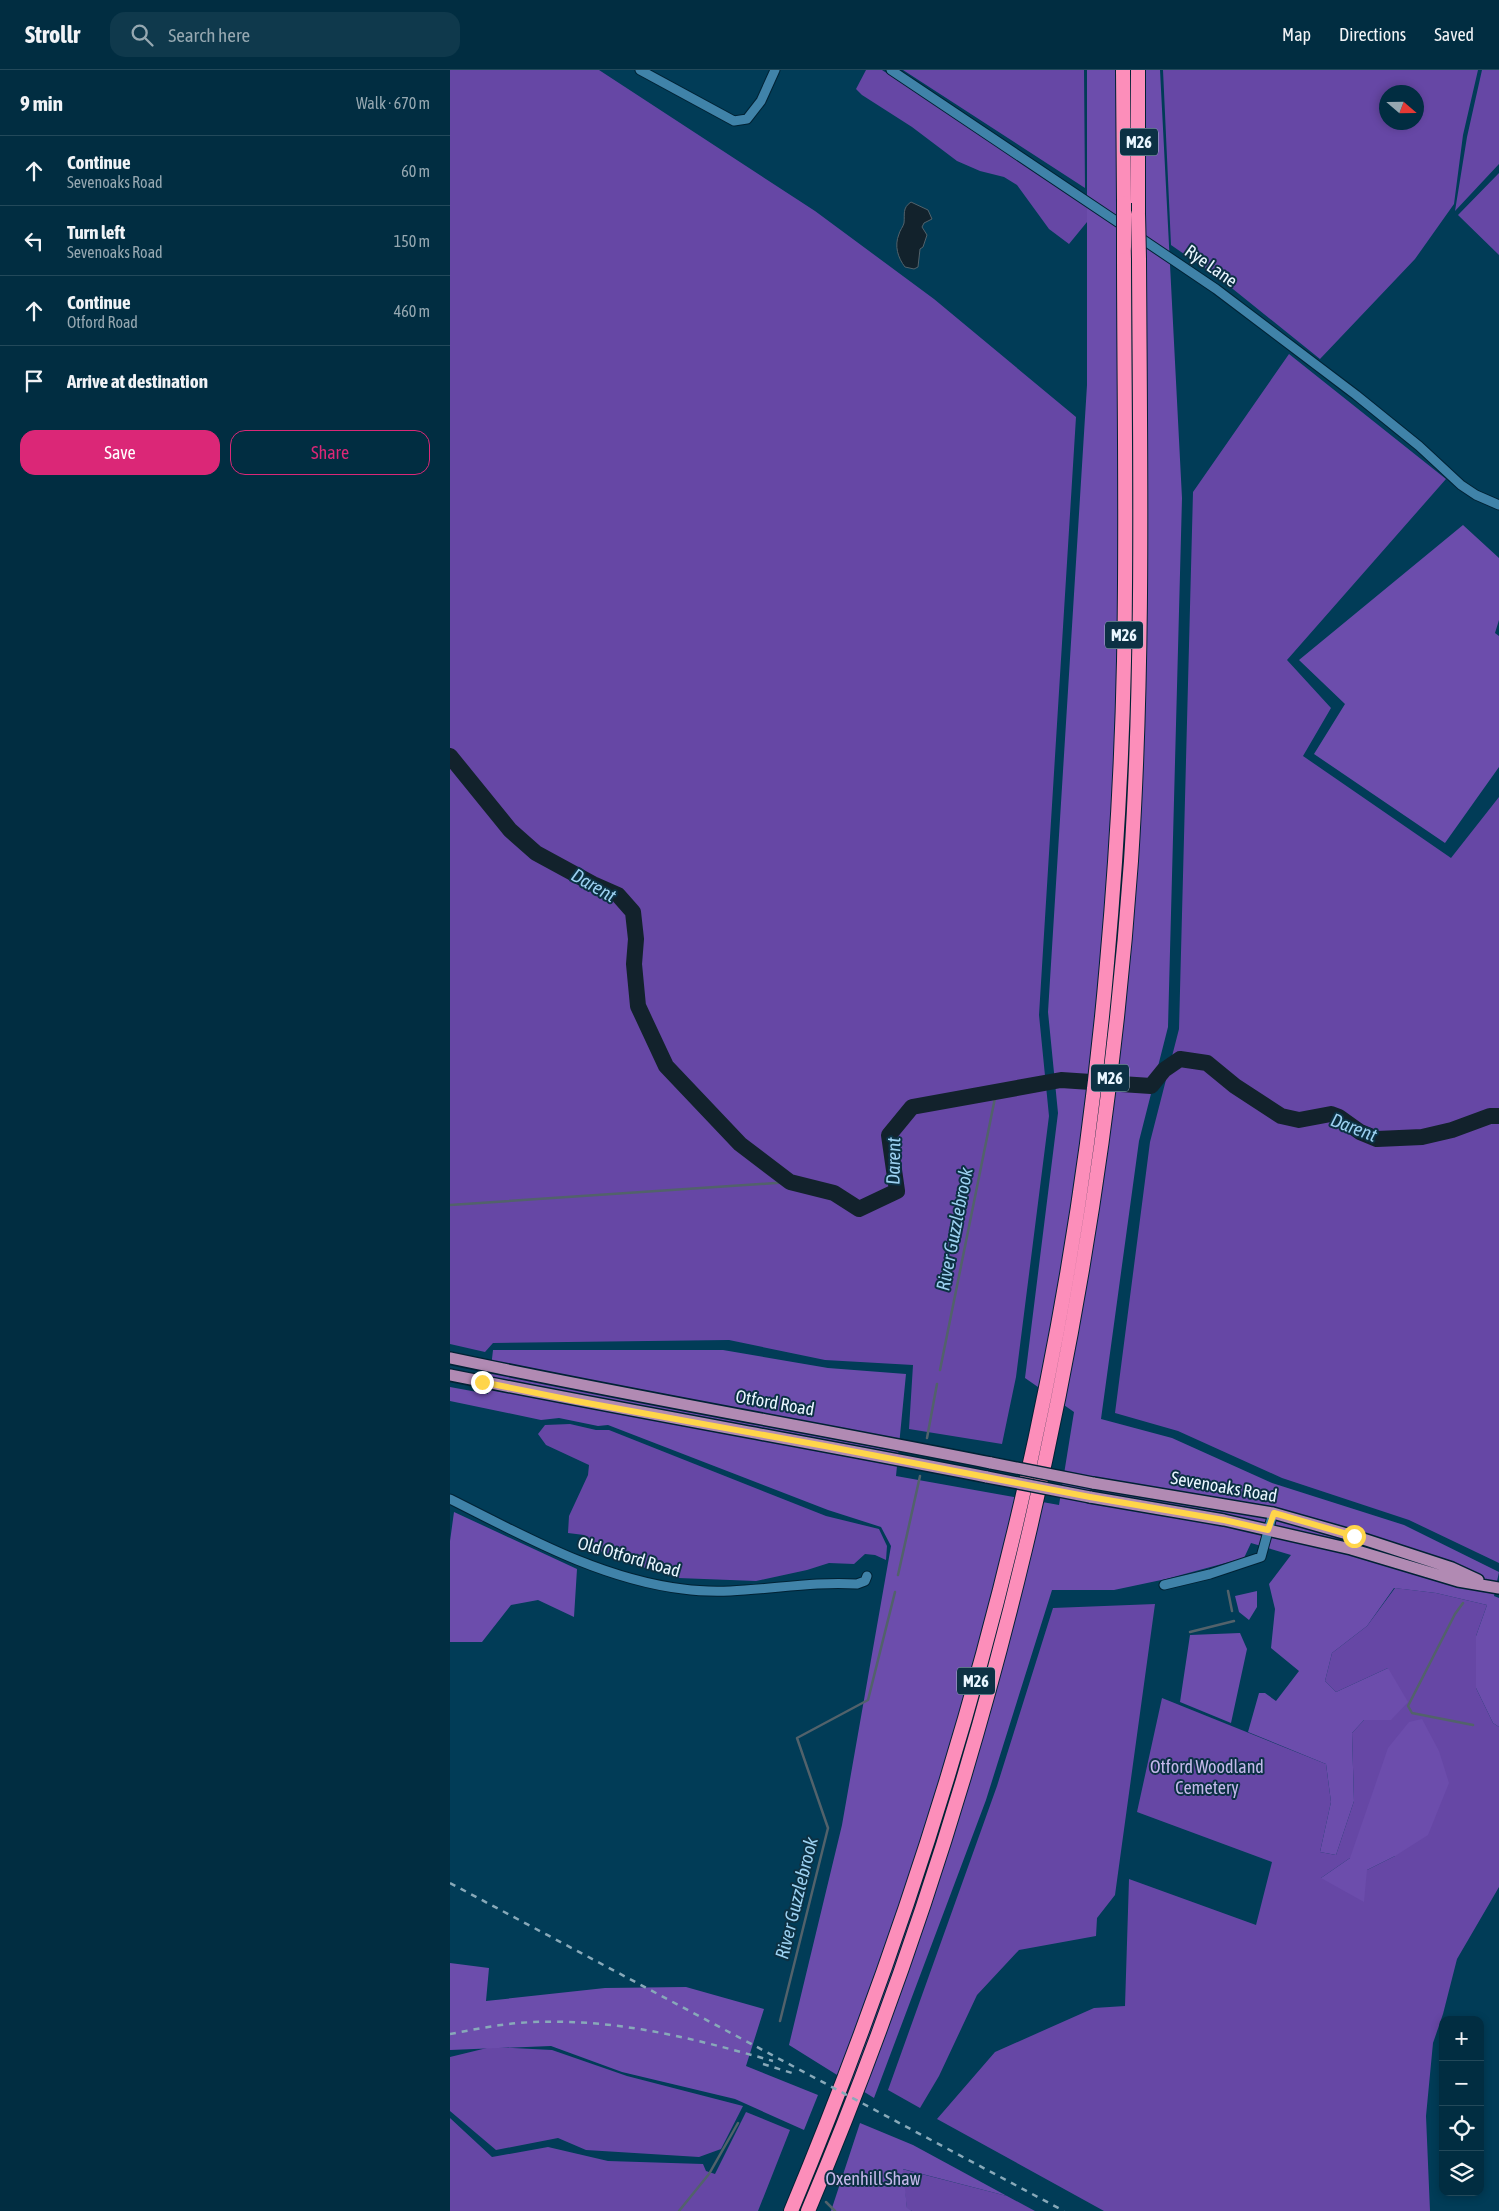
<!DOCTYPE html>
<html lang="en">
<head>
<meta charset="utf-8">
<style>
	body { margin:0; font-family:"Asap Condensed",sans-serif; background:#0f394c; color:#f1f3f6 }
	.controls { position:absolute; right:15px; bottom:15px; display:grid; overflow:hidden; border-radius:10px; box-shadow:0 2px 8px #0003 }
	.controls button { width:45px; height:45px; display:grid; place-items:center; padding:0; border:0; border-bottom:1px solid #23495a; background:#012d41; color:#f1f3f6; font:25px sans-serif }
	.compass { position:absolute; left:929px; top:15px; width:45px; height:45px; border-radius:50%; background:#012d41; box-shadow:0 2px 8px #0003; rotate:110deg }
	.stop { position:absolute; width:15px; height:15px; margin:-11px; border:4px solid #ffd54a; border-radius:50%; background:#fff }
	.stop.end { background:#ffd54a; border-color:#fff; box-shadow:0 1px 5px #0008 }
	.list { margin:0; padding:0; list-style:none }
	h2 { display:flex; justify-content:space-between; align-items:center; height:65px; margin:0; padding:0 20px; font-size:21px }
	h2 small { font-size:16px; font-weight:400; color:#96a8b1 }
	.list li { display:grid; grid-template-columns:32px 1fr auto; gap:15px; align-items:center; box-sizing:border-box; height:70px; padding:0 20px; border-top:1px solid #23495a }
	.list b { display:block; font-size:19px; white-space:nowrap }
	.list p { margin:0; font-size:16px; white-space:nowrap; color:#96a8b1 }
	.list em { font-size:16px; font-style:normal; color:#96a8b1 }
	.actions { display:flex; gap:10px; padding:15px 20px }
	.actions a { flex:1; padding:11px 0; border:1px solid #db2777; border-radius:15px; text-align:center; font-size:18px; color:#db2777 }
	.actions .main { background:#db2777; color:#fff }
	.icon { flex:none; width:28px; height:28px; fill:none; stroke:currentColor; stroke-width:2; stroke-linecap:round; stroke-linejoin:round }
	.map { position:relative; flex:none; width:1049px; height:2141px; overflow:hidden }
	header { display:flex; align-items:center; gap:30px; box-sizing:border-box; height:70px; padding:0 25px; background:#012d41; border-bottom:1px solid #23495a }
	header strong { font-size:24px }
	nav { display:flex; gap:28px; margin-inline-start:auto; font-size:18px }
	.search { width:350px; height:45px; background:#0f394c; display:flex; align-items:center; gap:12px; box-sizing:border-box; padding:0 18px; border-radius:15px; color:#96a8b1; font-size:19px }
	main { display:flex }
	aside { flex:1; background:#012d41 }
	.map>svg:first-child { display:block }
	.green { fill:#6647a5; fill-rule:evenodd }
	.forest { fill:#6c4dac }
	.water { fill:#12222c; stroke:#52626b }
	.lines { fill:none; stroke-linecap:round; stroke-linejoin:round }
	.stream { stroke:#52626b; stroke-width:2.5 }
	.river { stroke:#12222c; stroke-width:16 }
	.minor-casing { stroke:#002234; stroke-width:11 }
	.major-casing { stroke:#002234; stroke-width:14 }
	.highway-casing { stroke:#002234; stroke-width:16 }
	.minor { stroke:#4083a9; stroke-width:9 }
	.major { stroke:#b18ab3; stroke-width:11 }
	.highway { stroke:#fc8eba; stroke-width:14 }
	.rail { stroke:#88a9b9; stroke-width:2.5; stroke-dasharray:6 6; stroke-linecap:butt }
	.major-bridge-casing { stroke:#002234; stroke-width:14; stroke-linecap:butt }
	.highway-bridge-casing { stroke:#002234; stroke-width:16; stroke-linecap:butt }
	.major-bridge { stroke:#b18ab3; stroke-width:11 }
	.highway-bridge { stroke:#fc8eba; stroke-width:14 }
	.route { stroke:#ffd54a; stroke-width:6 }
	.labels { text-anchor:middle; stroke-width:4; stroke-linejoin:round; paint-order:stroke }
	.shield { fill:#0c3144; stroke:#a7bbc7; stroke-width:1 }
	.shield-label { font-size:16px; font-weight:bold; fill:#e9f6ff }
	.street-label { font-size:18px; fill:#e9f6ff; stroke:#0c3144 }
	.park-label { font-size:18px; fill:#c5b9eb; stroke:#0c3144 }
	.water-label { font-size:19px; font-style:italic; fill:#9cd1f1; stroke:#0c3144 }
</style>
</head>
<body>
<header>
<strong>Strollr</strong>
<div class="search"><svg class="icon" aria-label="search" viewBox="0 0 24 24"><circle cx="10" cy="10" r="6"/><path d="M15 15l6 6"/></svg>Search here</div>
<nav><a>Map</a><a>Directions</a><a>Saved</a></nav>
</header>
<main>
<aside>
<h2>9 min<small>Walk · 670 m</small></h2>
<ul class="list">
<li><svg class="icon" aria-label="ahead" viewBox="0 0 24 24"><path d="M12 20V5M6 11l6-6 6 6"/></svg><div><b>Continue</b><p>Sevenoaks Road</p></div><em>60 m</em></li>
<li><svg class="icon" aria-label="left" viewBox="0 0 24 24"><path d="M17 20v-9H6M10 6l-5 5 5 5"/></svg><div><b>Turn left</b><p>Sevenoaks Road</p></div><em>150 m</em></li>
<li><svg class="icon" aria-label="ahead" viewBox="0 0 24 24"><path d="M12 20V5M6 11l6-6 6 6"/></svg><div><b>Continue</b><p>Otford Road</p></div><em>460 m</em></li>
<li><svg class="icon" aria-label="arrive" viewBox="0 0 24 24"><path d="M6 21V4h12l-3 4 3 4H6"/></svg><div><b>Arrive at destination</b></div></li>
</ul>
<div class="actions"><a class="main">Save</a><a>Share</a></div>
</aside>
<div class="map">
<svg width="1049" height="2141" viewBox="0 0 1049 2141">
	<rect width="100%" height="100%" fill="#013c57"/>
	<!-- green -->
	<path class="green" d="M 0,0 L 149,0 L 365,141 L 484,229 L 626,347 L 589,945 L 599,1046 L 566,1307 L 552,1374 L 459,1359 L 463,1295 L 375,1290 L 279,1270 L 43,1273 L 35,1282 L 0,1274 Z
		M 416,0 L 432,0 L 646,141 L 619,174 L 599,159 L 567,115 L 554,107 L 530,101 L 507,91 L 462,57 L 412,25 L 406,19 Z
		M 453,0 L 634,0 L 635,118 Z
		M 713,0 L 1028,0 L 1013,65 L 1004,134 L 965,189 L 870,289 L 773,211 L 721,175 ZM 936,22 L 966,22 L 966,52 L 936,52 Z
		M 1032,0 L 1049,0 L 1049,94 L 1005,141 L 1017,67 Z
		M 1049,103 L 1049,185 L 1008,145 Z
		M 839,284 L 996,409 L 837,590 L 881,638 L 853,686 L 1001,788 L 1049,727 L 1049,1493 L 959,1450 L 832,1408 L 728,1361 L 665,1343 L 700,1072 L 729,959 L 743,422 Z
		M 120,1354 L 146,1360 L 159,1360 L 376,1446 L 429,1459 L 437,1476 L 436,1490 L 425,1485 L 415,1484 L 404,1494 L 379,1493 L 357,1500 L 306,1511 L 228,1508 L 189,1496 L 168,1484 L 155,1485 L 134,1465 L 118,1463 L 119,1446 L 138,1405 L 139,1395 L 96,1375 L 88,1364 L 95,1355 Z
		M 945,1518 L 986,1523 L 1037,1535 L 1026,1566 L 1026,1618 L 1043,1653 L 1049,1657 L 1049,1817 L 1007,1889 L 993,1944 L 983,1973 L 976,2046 L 980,2141 L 654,2141 L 487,2049 L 545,1982 L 644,1938 L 675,1936 L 679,1809 L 806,1855 L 822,1792 L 687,1742 L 712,1628 L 876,1694 L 881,1732 L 870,1782 L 886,1785 L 904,1731 L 902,1663 L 914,1650 L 941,1650 L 938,1598 L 886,1622 L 875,1611 L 882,1583 L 917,1556 ZM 945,1786 L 917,1800 L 871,1808 L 900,1788 Z
		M 705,1534 L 665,1825 L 647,1848 L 646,1866 L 569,1880 L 527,1925 L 489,2006 L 470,2038 L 438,2020 L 547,1716 L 603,1538 Z
		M 41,1977 L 102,1980 L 177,2006 L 293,2036 L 271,2079 L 249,2087 L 136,2080 L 108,2068 L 46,2080 L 0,2041 L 0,1987 Z
		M 296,2042 L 340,2060 L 308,2141 L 0,2141 L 0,2048 L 42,2087 L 98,2077 L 158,2091 L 253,2094 L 256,2101 L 265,2104 Z
		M 452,2099 L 557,2126 L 585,2141 L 462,2141 L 457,2139 Z"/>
	<!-- forest -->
	<path class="forest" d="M 637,0 L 710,0 L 732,428 L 718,957 L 689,1071 L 651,1349 L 722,1368 L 822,1413 L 954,1455 L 1049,1502 L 1044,1526 L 1049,1528 L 1049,1657 L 1043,1653 L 1026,1618 L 1026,1566 L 1037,1535 L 986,1523 L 944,1518 L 917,1556 L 882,1583 L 875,1611 L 886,1622 L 938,1598 L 958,1632 L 941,1650 L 914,1650 L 902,1663 L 904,1731 L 886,1785 L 870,1782 L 881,1732 L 876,1694 L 798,1662 L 809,1623 L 815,1623 L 826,1631 L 849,1601 L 821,1578 L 825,1539 L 819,1514 L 841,1485 L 801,1473 L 794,1488 L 716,1509 L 664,1520 L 602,1520 L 536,1730 L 424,2028 L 339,1975 L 392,1755 L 441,1476 L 431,1457 L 378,1440 L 158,1355 L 148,1356 L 109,1348 L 91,1350 L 0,1331 L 0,1317 L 38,1324 L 43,1280 L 273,1280 L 378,1298 L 456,1304 L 446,1406 L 609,1435 L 624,1342 L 575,1308 L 608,1043 L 598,942 L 637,315 Z
		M 1013,455 L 1049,488 L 1049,550 L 1045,563 L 1049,566 L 1049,697 L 995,773 L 864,684 L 895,634 L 849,590 Z
		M 4,1442 L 127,1499 L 124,1547 L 88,1530 L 61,1535 L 32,1572 L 0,1572 L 0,1471 Z
		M 807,1521 L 807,1537 L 799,1550 L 789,1542 L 785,1526 Z
		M 790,1563 L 797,1579 L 781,1653 L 730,1632 L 740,1565 Z
		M 972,1649 L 989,1681 L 999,1713 L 978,1765 L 945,1786 L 917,1800 L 914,1832 L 871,1808 L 900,1788 L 938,1678 L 959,1652 Z
		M 0,1893 L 39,1898 L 36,1931 L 155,1918 L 236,1917 L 314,1939 L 296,1996 L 368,2025 L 354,2060 L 285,2029 L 172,2002 L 101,1976 L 0,1980 Z
		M 410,2053 L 463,2075 L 557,2126 L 453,2099 L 457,2138 L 462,2141 L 381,2141 Z"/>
	<!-- water -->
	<path class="water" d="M 461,132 L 478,140 L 482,149 L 474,153 L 472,157 L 477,165 L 473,177 L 470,179 L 468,197 L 464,199 L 455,197 C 448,188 444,176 449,164 C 450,160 453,157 454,153 C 455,144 452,138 461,132 Z"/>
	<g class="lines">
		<!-- stream -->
		<path class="stream" d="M 0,1135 L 340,1112
			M 490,1300 L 546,1023
			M 477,1368 L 487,1314
			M 448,1505 L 470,1406
			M 778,1521 L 782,1541
			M 1013,1533 L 1005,1544 L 958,1636 L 962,1643 L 1023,1655
			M 740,1562 L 784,1551
			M 330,1951 L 378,1758 L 347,1668 L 418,1630 L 445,1522
			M 376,2132 L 385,2141
			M 229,2141 L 259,2104 L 288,2053"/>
		<!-- river -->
		<path class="river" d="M 0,686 L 60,760 L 86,783 L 143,814 L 168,825 L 183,842 L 186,869 L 184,894 L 188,936 L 216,996 L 290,1074 L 340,1112 L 384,1123 L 409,1139 L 447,1121 L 439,1065 L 462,1037 L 611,1010 L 701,1016 L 714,1000 L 730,989 L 757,993 L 785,1016 L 831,1046 L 849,1050 L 881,1044 L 889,1047 L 910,1062 L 927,1069 L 972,1067 L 1002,1060 L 1040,1046 L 1049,1046"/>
		<!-- minor casing -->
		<g class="minor-casing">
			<path id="minor" d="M 190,0 L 284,51 L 297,49 L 311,31 L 325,0
				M 441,0 L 675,157
				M 686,165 L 766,219 L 906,325 L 969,376 L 1011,415 L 1026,425 L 1049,435
				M 0,1429 C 74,1466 150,1509 233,1519 C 291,1527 349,1510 407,1514 L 415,1511 L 417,1506
				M 714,1515 L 760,1504 L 811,1487 L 823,1443"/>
		</g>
		<!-- major casing -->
		<g class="major-casing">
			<path id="major" d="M 0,1288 C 179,1326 361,1357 541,1393
				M 0,1305 C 179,1341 358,1372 537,1407
				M 643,1413 L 823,1443 L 904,1466 L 1002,1498 L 1028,1510
				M 640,1427 L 774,1450 L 901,1479 L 1008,1511 L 1049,1518"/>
		</g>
		<!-- highway casing -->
		<g class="highway-casing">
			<path id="highway" d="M 673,0 L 674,133
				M 688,0 L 688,144
				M 341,2141 C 507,1743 620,1323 657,893 C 666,793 672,692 674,591 C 677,453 674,315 674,177
				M 358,2141 C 539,1713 648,1255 681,791 C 694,591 690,390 689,189"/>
		</g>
		<!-- minor -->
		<use href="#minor" class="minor"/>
		<!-- major -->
		<use href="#major" class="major"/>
		<!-- highway -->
		<use href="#highway" class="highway"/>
		<!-- rail -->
		<path class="rail" d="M 0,1813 L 614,2141
			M 0,1964 C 22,1960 45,1955 68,1953 C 157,1946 239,1967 323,1991
			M 313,1994 L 342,2003"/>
		<!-- major-bridge casing -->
		<g class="major-bridge-casing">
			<path id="major-bridge" d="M 541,1393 L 643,1413
				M 537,1407 L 640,1427"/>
		</g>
		<!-- highway-bridge casing -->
		<g class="highway-bridge-casing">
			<path id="highway-bridge" d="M 674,133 L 674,177
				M 688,144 L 689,189"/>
		</g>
		<!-- major-bridge -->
		<use href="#major-bridge" class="major-bridge"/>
		<!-- highway-bridge -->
		<use href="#highway-bridge" class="highway-bridge"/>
	</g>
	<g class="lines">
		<!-- route -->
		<path class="route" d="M 32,1312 L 126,1331 L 375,1376 L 640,1427 L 774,1450 L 818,1460 L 824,1443 L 904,1466"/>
	</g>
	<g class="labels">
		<!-- shield labels -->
		<g class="shield">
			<rect x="670" y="58.5" width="38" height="27" rx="4"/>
			<rect x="655" y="551.5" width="38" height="27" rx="4"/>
			<rect x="641" y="994.5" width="38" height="27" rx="4"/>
			<rect x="507" y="1597.5" width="38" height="27" rx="4"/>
		</g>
		<g class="shield-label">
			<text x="689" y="78">M26</text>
			<text x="674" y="571">M26</text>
			<text x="660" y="1014">M26</text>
			<text x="526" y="1617">M26</text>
		</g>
		<!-- street labels -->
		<g class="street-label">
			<text transform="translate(761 196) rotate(35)" y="6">Rye Lane</text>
			<text transform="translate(325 1333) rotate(10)" y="6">Otford Road</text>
			<text transform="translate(774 1417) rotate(10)" y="6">Sevenoaks Road</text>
			<text transform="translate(179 1487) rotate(16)" y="6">Old Otford Road</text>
		</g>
		<!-- park labels -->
		<g class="park-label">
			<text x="757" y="1703">Otford Woodland<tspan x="757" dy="21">Cemetery</tspan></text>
			<text x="423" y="2115">Oxenhill Shaw</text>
		</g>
		<!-- water labels -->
		<g class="water-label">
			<text transform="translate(144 815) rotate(30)" y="7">Darent</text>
			<text transform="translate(904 1057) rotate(21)" y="7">Darent</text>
			<text transform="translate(443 1091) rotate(-89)" y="7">Darent</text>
			<text transform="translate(504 1159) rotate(-79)" y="7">River Guzzlebrook</text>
			<text transform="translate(346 1828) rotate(-76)" y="7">River Guzzlebrook</text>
		</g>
	</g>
</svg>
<div class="controls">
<button>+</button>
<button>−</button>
<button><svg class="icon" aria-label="locate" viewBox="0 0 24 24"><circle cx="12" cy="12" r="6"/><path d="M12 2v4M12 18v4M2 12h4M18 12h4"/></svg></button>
<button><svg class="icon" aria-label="layers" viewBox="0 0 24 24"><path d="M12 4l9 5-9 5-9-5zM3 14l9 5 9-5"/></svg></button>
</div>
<svg class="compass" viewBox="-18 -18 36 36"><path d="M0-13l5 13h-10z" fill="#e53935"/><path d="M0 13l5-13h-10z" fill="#96a8b1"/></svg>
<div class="stop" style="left:904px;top:1466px"></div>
<div class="stop end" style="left:32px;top:1312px"></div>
</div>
</main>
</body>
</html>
